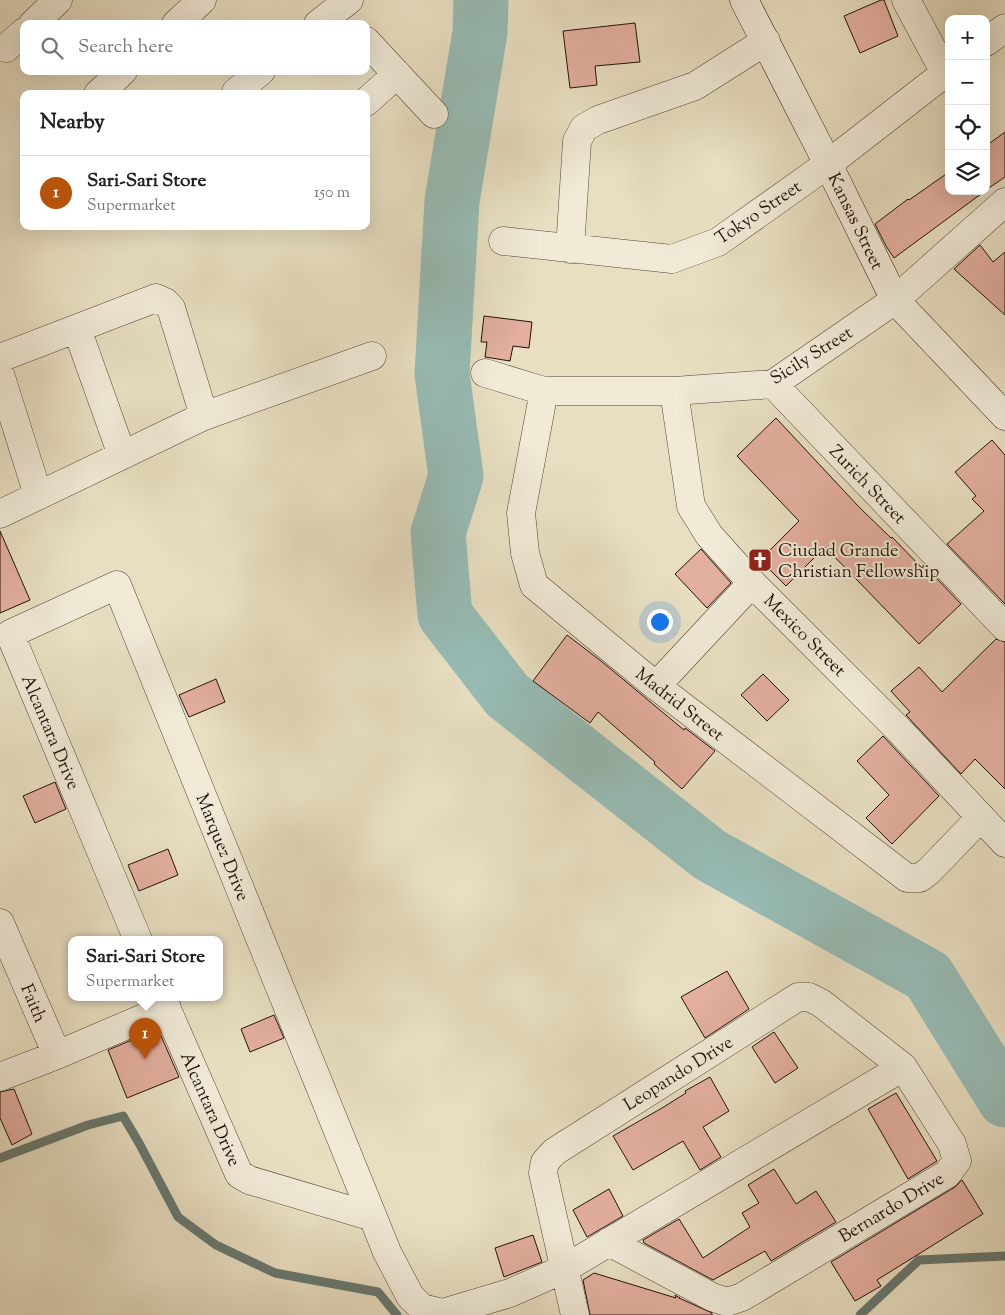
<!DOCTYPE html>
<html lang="en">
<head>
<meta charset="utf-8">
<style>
	body { margin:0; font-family:"Sorts Mill Goudy",serif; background:#f6f6f6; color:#202124 }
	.controls { position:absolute; right:15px; top:15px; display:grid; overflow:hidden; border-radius:10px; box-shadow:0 5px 20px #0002 }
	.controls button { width:45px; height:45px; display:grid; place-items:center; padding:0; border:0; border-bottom:1px solid #e0e0e0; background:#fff; color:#202124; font:25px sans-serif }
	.you { position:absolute; left:659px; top:621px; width:18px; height:18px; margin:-12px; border:4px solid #fff; border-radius:50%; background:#1a73e8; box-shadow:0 0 0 8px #1a73e833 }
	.badge { display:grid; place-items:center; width:32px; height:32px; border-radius:50%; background:#b45309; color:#fff; font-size:16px; font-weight:700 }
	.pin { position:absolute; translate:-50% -41px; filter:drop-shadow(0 1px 2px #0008) }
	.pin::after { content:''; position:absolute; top:26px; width:18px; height:15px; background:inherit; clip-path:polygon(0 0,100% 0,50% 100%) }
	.popup { position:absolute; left:68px; top:936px; width:155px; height:65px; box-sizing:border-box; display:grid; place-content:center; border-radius:10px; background:#fff; filter:drop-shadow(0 1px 4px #0005); font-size:16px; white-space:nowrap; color:#757577 }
	.popup b { font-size:19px; color:#202124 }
	.popup::after { content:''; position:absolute; left:50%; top:100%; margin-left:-10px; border:10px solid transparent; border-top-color:#fff }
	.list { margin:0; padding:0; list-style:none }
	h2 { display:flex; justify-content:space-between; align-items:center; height:65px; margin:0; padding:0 20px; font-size:21px }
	h2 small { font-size:16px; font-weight:400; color:#757577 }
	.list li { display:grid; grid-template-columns:32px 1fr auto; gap:15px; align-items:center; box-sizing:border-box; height:75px; padding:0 20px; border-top:1px solid #e0e0e0 }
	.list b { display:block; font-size:19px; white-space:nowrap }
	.list p { margin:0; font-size:16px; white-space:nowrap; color:#757577 }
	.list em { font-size:16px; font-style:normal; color:#757577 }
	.icon { flex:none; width:28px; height:28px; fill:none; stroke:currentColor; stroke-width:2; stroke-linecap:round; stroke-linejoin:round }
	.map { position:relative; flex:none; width:1005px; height:1315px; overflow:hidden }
	.search { position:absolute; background:#fff; box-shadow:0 5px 20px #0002; left:20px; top:20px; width:350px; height:55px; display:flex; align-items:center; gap:12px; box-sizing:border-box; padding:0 18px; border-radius:10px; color:#757577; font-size:19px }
	.panel { position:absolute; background:#fff; box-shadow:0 5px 20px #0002; left:20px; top:90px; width:350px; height:140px; border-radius:10px }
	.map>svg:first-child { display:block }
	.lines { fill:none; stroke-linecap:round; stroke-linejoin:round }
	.stream { stroke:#687870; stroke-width:9 }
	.river { stroke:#97bcb5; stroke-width:55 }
	.building { fill:#e3afa0; stroke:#221209 }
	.street-casing { stroke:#544537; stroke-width:29 }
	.secondary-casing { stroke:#221209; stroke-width:29 }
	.street { stroke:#f0ead7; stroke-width:28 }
	.secondary { stroke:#f0ead7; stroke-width:28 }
	.labels { text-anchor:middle; stroke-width:4; stroke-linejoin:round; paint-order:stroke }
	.street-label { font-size:18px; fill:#221209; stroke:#f0ead7 }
	.poi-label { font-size:18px; fill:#221209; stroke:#f0ead7; text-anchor:start }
</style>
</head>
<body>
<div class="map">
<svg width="1005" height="1315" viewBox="0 0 1005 1315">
	<rect width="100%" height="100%" fill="#e8dfc2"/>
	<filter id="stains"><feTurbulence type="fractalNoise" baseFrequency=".004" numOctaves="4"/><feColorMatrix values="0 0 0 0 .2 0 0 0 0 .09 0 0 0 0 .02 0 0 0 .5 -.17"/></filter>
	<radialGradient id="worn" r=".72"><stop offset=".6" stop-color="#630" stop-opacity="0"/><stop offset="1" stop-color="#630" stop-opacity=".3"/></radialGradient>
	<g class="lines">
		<!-- stream -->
		<path class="stream" d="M 0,1158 L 88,1125 L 123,1116 L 139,1143 L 178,1217 L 216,1245 L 275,1273 L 378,1292 L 397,1315
			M 860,1315 L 919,1260 L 1005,1256"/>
		<!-- river -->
		<path class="river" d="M 481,0 L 480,32 L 452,201 L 442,374 L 456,476 L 438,533 L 445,615 L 507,695 L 710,855 L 928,976 L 1005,1100"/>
	</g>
	<!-- building -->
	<path class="building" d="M 881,0 L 884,0 L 898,36 L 860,53 L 844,16 Z
		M 635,23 L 640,62 L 595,66 L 597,85 L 570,88 L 563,31 Z
		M 1005,132 L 1005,177 L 986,190 L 986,146 Z
		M 949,172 L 949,191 L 985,191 L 894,258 L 886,246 L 875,224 L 908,199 L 909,200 Z
		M 980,245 L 993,262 L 1005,252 L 1005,315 L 954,269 Z
		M 484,316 L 532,322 L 529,348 L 513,346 L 510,361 L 485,357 L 487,342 L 481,342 Z
		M 776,418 L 859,507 L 891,538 L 892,537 L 922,568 L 924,565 L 961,604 L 919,644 L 825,547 L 786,586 L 760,560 L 799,521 L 737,456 Z
		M 992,440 L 1005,455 L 1005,604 L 947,544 L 984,511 L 972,499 L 976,496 L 955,472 Z
		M 0,531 L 30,600 L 0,613 Z
		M 701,549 L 731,583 L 707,608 L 675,574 Z
		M 567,635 L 601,661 L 684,730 L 685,728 L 715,751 L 682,789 L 654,764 L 655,762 L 598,712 L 590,723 L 533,681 Z
		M 996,639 L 1005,642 L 1005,789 L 975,759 L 961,774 L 906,715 L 910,712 L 891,691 L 919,667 L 942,692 Z
		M 763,674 L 789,700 L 767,721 L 741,695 Z
		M 216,679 L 225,702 L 189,717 L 179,695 Z
		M 883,736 L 939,796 L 892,844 L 866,818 L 889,795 L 857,761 Z
		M 55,782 L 66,809 L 35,823 L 23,796 Z
		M 168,849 L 178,875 L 139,891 L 128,865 Z
		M 727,971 L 749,1009 L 705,1038 L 681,997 Z
		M 274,1015 L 284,1038 L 250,1052 L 241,1029 Z
		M 158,1029 L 179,1077 L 127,1098 L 108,1050 Z
		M 774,1032 L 798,1068 L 775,1083 L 752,1047 Z
		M 710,1077 L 729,1111 L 703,1127 L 721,1157 L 700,1170 L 683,1141 L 633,1170 L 613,1136 L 662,1108 L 686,1093 L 685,1091 Z
		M 14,1089 L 32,1134 L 12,1145 L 0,1118 L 0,1092 Z
		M 896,1093 L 937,1161 L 908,1179 L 868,1109 Z
		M 774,1169 L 796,1204 L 816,1191 L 836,1222 L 771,1261 L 765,1251 L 713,1280 L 644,1243 L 643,1240 L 679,1219 L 703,1258 L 750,1227 L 742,1213 L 759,1203 L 748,1185 Z
		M 962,1180 L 983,1214 L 877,1280 L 881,1286 L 855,1301 L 831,1262 L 955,1187 Z
		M 609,1189 L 623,1216 L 587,1237 L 573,1210 Z
		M 533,1235 L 542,1262 L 504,1277 L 495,1248 Z
		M 594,1273 L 676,1298 L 675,1295 L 680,1298 L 679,1298 L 712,1313 L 712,1315 L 590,1315 L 583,1280 Z"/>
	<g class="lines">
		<!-- street casing -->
		<g class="street-casing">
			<path id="street" d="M 906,0 L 945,73
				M 33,24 L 58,0
				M 176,24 L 202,0
				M 318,24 L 349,0
				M 366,41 L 434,114
				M 986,42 L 1005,28
				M 6,48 L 24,32
				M 236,92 L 261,71
				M 98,94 L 123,71
				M 366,102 L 397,74
				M 503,241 L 672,259 L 718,242 L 828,164 L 949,70
				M 570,249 L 577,141 L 584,128 L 598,120 L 695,86 L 766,41
				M 77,329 L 122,455
				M 0,358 L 156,298 L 165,302 L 171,308 L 204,416 L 372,356
				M 485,373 L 544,391 L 674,391 L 773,384 L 895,300 L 1005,202
				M 0,374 L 38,495
				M 773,384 L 1005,627
				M 544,391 L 521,513 L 525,553 L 534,585 L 656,686 L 907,878 L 920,878 L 929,871 L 981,817
				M 674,391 L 691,506 L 709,535 L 752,583 L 899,730 L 1005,843
				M 0,514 L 204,416
				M 656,686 L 752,583
				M 0,923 L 57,1055
				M 138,940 L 10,634 L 117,585 L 387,1252 L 410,1296 L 422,1308 L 443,1313 L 510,1293 L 564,1269 L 903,1067
				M 162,998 L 239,1174 L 249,1180 L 373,1217
				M 0,1077 L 57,1055 L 167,1008
				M 575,1315 L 543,1173 L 545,1162 L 554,1152 L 798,997 L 809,997 L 821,1003 L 903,1067 L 952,1144 L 957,1161 L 947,1174 L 742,1297 L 727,1302 L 712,1297 L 609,1242"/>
		</g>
		<!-- secondary casing -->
		<g class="secondary-casing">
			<path id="secondary" d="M 744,0 L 828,164 L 895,300 L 1005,416"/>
		</g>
		<!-- street -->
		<use href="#street" class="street"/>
		<!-- secondary -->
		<use href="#secondary" class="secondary"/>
	</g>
	<!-- icons -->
	<defs>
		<g id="church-square" transform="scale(1.25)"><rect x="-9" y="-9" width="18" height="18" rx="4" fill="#8f2418" stroke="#f0ead7"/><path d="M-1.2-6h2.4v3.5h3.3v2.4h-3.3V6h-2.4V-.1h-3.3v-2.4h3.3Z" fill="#fff"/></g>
	</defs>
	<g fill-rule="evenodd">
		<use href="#church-square" x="760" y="560"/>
	</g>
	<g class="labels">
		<!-- street labels -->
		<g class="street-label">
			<text transform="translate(758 212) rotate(-34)" y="6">Tokyo Street</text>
			<text transform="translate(856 221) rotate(64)" y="6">Kansas Street</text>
			<text transform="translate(811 355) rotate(-32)" y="6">Sicily Street</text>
			<text transform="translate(868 484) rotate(46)" y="6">Zurich Street</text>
			<text transform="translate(805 635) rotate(45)" y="6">Mexico Street</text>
			<text transform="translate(680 704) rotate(38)" y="6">Madrid Street</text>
			<text transform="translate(51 732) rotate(67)" y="6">Alcantara Drive</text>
			<text transform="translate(223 847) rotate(68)" y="6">Marquez Drive</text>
			<text transform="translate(34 1003) rotate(67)" y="6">Faith</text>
			<text transform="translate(678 1073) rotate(-32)" y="6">Leopando Drive</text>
			<text transform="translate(211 1109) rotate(66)" y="6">Alcantara Drive</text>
			<text transform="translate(891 1207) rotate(-31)" y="6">Bernardo Drive</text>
		</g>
		<!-- poi labels -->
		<g class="poi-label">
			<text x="778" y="556">Ciudad Grande<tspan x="778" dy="21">Christian Fellowship</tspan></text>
		</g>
	</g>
	<rect width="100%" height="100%" filter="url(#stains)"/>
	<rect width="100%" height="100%" fill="url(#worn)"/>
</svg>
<div class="controls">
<button>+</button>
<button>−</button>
<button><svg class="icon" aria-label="locate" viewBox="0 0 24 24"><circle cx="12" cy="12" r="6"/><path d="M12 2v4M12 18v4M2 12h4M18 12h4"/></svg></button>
<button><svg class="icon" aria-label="layers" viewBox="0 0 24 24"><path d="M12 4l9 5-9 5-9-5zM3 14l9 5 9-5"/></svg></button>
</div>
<div class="you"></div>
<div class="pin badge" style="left:145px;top:1059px">1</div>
<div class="popup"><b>Sari-Sari Store</b>Supermarket</div>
<div class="search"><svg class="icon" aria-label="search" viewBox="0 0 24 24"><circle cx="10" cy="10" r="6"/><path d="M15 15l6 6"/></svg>Search here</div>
<section class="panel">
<h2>Nearby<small></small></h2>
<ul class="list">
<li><span class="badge">1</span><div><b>Sari-Sari Store</b><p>Supermarket</p></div><em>150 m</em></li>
</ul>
</section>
</div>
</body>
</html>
